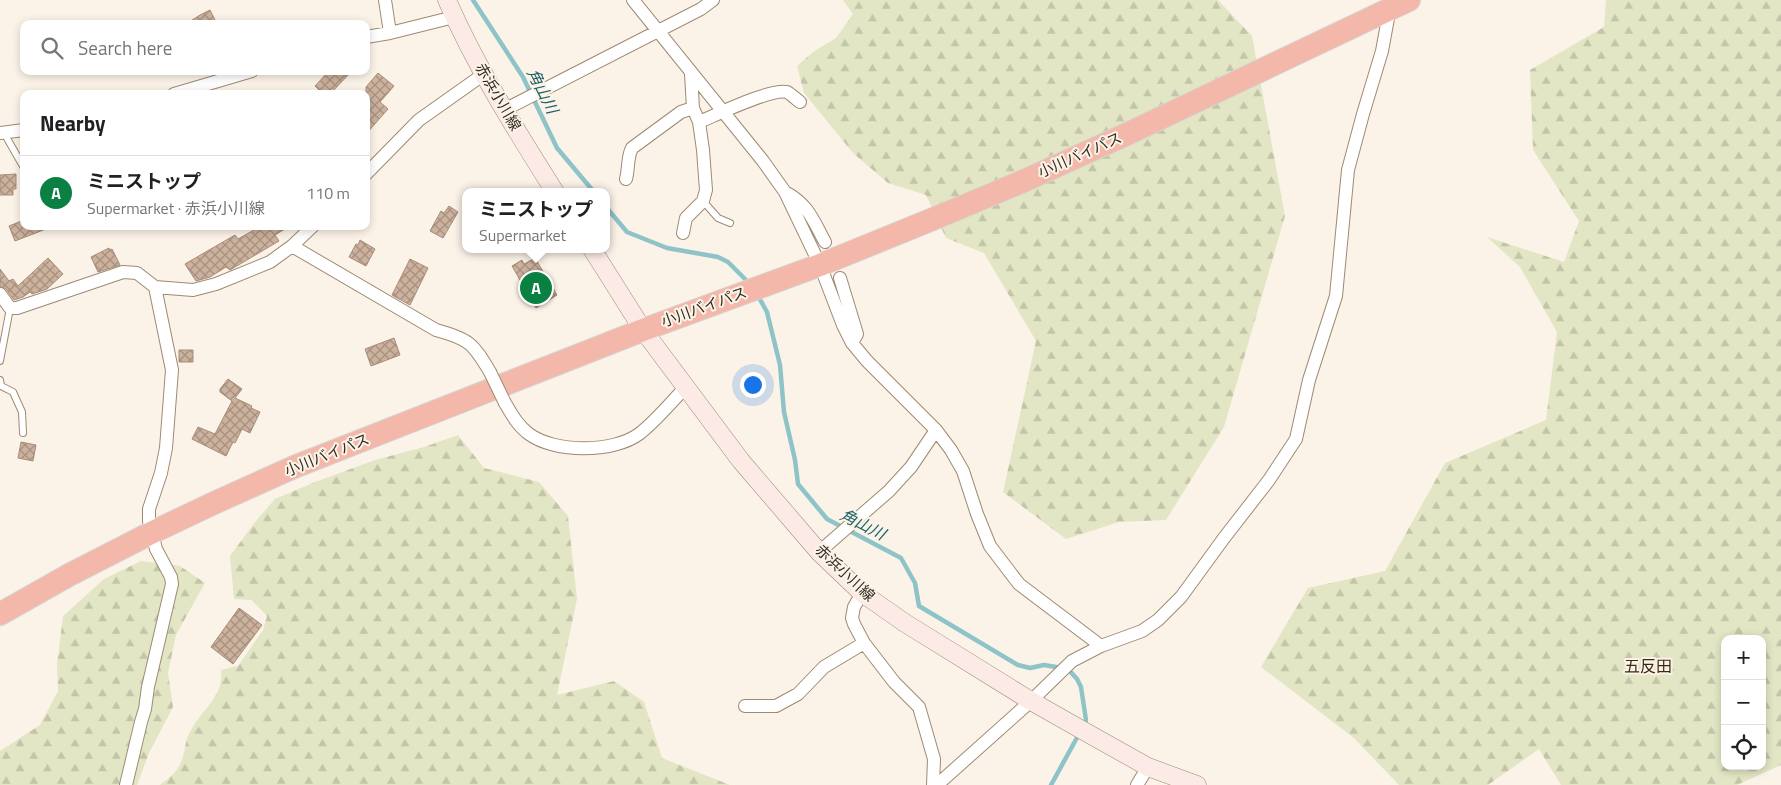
<!DOCTYPE html>
<html lang="en">
<head>
<meta charset="utf-8">
<style>
	body { margin:0; font-family:"Titillium Web","Noto Sans JP",sans-serif; background:#f2f2f2; color:#202124 }
	.controls { position:absolute; right:15px; bottom:15px; display:grid; overflow:hidden; border-radius:10px; box-shadow:0 2px 8px #0003 }
	.controls button { width:45px; height:45px; display:grid; place-items:center; padding:0; border:0; border-bottom:1px solid #e0e0e0; background:#fff; color:#202124; font:25px sans-serif }
	.you { position:absolute; left:752px; top:384px; width:18px; height:18px; margin:-12px; border:4px solid #fff; border-radius:50%; background:#1a73e8; box-shadow:0 0 0 8px #1a73e833 }
	.badge { display:grid; place-items:center; width:32px; height:32px; border-radius:50%; background:#0b8043; color:#fff; font-size:16px; font-weight:700 }
	.pin { position:absolute; translate:-50% -50%; border:2px solid #fff; box-shadow:0 1px 5px #0006 }
	.popup { position:absolute; left:462px; top:188px; width:148px; height:65px; box-sizing:border-box; display:grid; place-content:center; border-radius:10px; background:#fff; filter:drop-shadow(0 1px 4px #0005); font-size:16px; white-space:nowrap; color:#757577 }
	.popup b { font-size:19px; color:#202124 }
	.popup::after { content:''; position:absolute; left:50%; top:100%; margin-left:-10px; border:10px solid transparent; border-top-color:#fff }
	.list { margin:0; padding:0; list-style:none }
	h2 { display:flex; justify-content:space-between; align-items:center; height:65px; margin:0; padding:0 20px; font-size:21px }
	h2 small { font-size:16px; font-weight:400; color:#757577 }
	.list li { display:grid; grid-template-columns:32px 1fr auto; gap:15px; align-items:center; box-sizing:border-box; height:75px; padding:0 20px; border-top:1px solid #e0e0e0 }
	.list b { display:block; font-size:19px; white-space:nowrap }
	.list p { margin:0; font-size:16px; white-space:nowrap; color:#757577 }
	.list em { font-size:16px; font-style:normal; color:#757577 }
	.icon { flex:none; width:28px; height:28px; fill:none; stroke:currentColor; stroke-width:2; stroke-linecap:round; stroke-linejoin:round }
	.map { position:relative; flex:none; width:1781px; height:785px; overflow:hidden }
	.search { position:absolute; background:#fff; box-shadow:0 2px 8px #0003; left:20px; top:20px; width:350px; height:55px; display:flex; align-items:center; gap:12px; box-sizing:border-box; padding:0 18px; border-radius:10px; color:#757577; font-size:19px }
	.panel { position:absolute; background:#fff; box-shadow:0 2px 8px #0003; left:20px; top:90px; width:350px; height:140px; border-radius:10px }
	.map>svg:first-child { display:block }
	.forest { fill:url(#forest-firs); fill-rule:evenodd }
	.lines { fill:none; stroke-linecap:round; stroke-linejoin:round }
	.stream { stroke:#8ec3c8; stroke-width:4.5 }
	.building { fill:url(#building-cross-hatch); stroke:#a78d7a }
	.lane-casing { stroke:#9e8a72; stroke-width:8 }
	.street-casing { stroke:#9e8a72; stroke-width:14 }
	.secondary-casing { stroke:#9e8a72; stroke-width:19 }
	.highway-casing { stroke:#d6d4d2; stroke-width:24 }
	.lane { stroke:#fff; stroke-width:6 }
	.street { stroke:#fff; stroke-width:12 }
	.secondary { stroke:#fbeae5; stroke-width:18 }
	.highway { stroke:#f3b8a9; stroke-width:22 }
	.street-bridge-casing { stroke:#9e8a72; stroke-width:14; stroke-linecap:butt }
	.street-bridge { stroke:#fff; stroke-width:12 }
	.labels { text-anchor:middle; stroke-width:4; stroke-linejoin:round; paint-order:stroke }
	.street-label { font-size:15px; fill:#322920; stroke:#fcf3e8 }
	.water-label { font-size:16px; font-style:italic; fill:#196167; stroke:#fcf3e8 }
	.neighbourhood-label { font-size:16px; fill:#3a2914; stroke:#fcf3e8 }
</style>
</head>
<body>
<div class="map">
<svg width="1781" height="785" viewBox="0 0 1781 785">
	<defs>
		<pattern id="forest-firs" width="22" height="20" patternUnits="userSpaceOnUse" patternTransform="scale(1.25)"><rect width="22" height="20" fill="#e2e6c4"/><path d="M5 1l3.5 6h-7zM16 11l3.5 6h-7z" fill="#c2c5a8"/></pattern>
		<pattern id="building-cross-hatch" width="8" height="8" patternUnits="userSpaceOnUse" patternTransform="scale(1.25)"><rect width="8" height="8" fill="#ccb19d"/><path d="M0 0l8 8M0 8l8-8" fill="none" stroke="#a69080"/></pattern>
	</defs>
	<rect width="100%" height="100%" fill="#fcf3e8"/>
	<!-- forest -->
	<path class="forest" d="M 843,0 L 1218,0 L 1252,36 L 1285,216 L 1224,427 L 1166,520 L 1119,522 L 1066,539 L 1003,492 L 1036,341 L 984,253 L 946,238 L 926,195 L 888,183 L 853,153 L 804,93 L 797,66 L 813,52 L 836,38 L 853,14 Z
		M 1606,0 L 1781,0 L 1781,765 L 1737,785 L 1561,785 L 1539,749 L 1488,785 L 1399,785 L 1354,738 L 1261,667 L 1308,588 L 1385,571 L 1445,463 L 1546,420 L 1557,332 L 1520,267 L 1487,237 L 1564,262 L 1579,221 L 1533,150 L 1530,70 L 1604,27 ZM 1725,639 L 1762,639 L 1762,766 L 1725,766 Z
		M 458,435 L 484,468 L 539,482 L 568,516 L 577,599 L 557,695 L 614,681 L 644,702 L 662,758 L 730,785 L 160,785 C 166,780 176,773 179,766 C 186,755 184,740 191,730 C 203,708 224,697 221,670 L 238,666 L 263,630 L 267,616 L 252,600 L 234,599 L 230,556 L 255,522 L 275,499 L 315,482 L 375,460 L 424,447 Z
		M 141,561 L 180,566 L 205,583 L 176,635 L 168,673 L 173,707 L 149,753 L 137,785 L 0,785 L 0,751 L 40,725 L 58,691 L 57,665 L 63,616 L 104,579 Z"/>
	<g class="lines">
		<!-- stream -->
		<path class="stream" d="M 473,0 L 523,77 L 557,148 L 594,192
			M 606,207 L 627,232 L 667,248 L 718,257 L 728,262 L 750,284
			M 757,294 L 767,312 L 780,365 L 784,412 L 795,460 L 798,484 L 827,519 L 901,558 L 915,583 L 919,606 L 1018,665 L 1030,668 L 1044,665 L 1068,669 L 1077,679 L 1081,687 L 1086,720 L 1083,727
			M 1051,785 L 1079,734"/>
	</g>
	<!-- building -->
	<path class="building" d="M 210,10 L 217,24 L 186,24 L 200,15 Z
		M 329,71 L 352,71 L 330,94 L 323,94 L 315,86 Z
		M 378,73 L 394,86 L 380,102 L 388,109 L 366,134 L 366,87 Z
		M 16,174 L 16,189 L 13,189 L 13,195 L 0,195 L 0,175 Z
		M 449,206 L 458,212 L 443,238 L 430,231 L 441,211 L 444,213 Z
		M 24,220 L 24,226 L 51,227 L 15,241 L 9,226 Z
		M 261,226 L 290,226 L 275,235 L 279,241 L 235,267 L 230,270 L 226,267 L 210,277 L 196,281 L 185,264 L 235,235 L 238,239 Z
		M 360,240 L 375,249 L 366,266 L 349,257 L 356,244 L 358,245 Z
		M 109,248 L 110,250 L 112,249 L 120,265 L 98,272 L 91,257 Z
		M 48,258 L 63,274 L 47,289 L 32,294 L 30,292 L 23,297 L 14,300 L 6,289 L 0,286 L 0,269 L 9,281 L 13,279 L 18,286 Z
		M 535,258 L 557,295 L 536,308 L 512,266 L 522,260 L 524,264 Z
		M 410,259 L 428,268 L 410,305 L 392,295 Z
		M 394,338 L 400,355 L 371,366 L 365,349 Z
		M 179,350 L 193,350 L 193,362 L 179,362 Z
		M 228,379 L 242,389 L 235,398 L 252,406 L 251,408 L 260,412 L 250,433 L 242,429 L 235,443 L 233,442 L 226,456 L 192,439 L 198,427 L 215,434 L 232,401 L 220,392 L 220,389 Z
		M 21,442 L 36,445 L 33,461 L 18,458 Z
		M 239,608 L 262,625 L 233,664 L 211,647 Z"/>
	<g class="lines">
		<!-- lane casing -->
		<g class="lane-casing">
			<path id="lane" d="M 4,133 L 24,168
				M 703,201 L 718,218 L 730,223
				M 0,361 L 10,308
				M 0,380 L 1,386 L 13,392 L 22,412 L 23,433"/>
		</g>
		<!-- street casing -->
		<g class="street-casing">
			<path id="street" d="M 385,0 L 390,33
				M 633,0 L 763,161 L 785,192 L 820,265 L 843,325 L 852,343 L 867,361 L 936,430 L 951,450 L 963,471 L 977,514 L 990,546 L 1019,584 L 1101,646
				M 366,37 L 390,33 L 454,17
				M 174,94 L 252,71
				M 504,110 L 701,9 L 713,0
				M 699,122 C 716,115 771,88 787,92 C 791,94 796,99 800,102
				M 0,133 L 24,130
				M 366,174 L 419,120 L 484,74
				M 626,179 C 629,168 627,157 632,148 L 681,112 L 693,108
				M 785,192 C 808,204 813,220 825,242
				M 683,233 L 686,218 L 703,201 L 706,190 L 703,150 L 699,122 L 693,108 L 691,74
				M 292,246 L 436,330 C 469,339 473,343 490,372
				M 840,278 L 857,334 L 852,343
				M 0,294 L 10,308 L 17,308 L 123,272 L 137,273 L 155,287 L 193,290 L 216,284 L 270,262 L 292,246 L 313,226
				M 505,403 C 512,415 518,426 529,434 C 555,453 613,453 639,434 C 656,421 671,402 686,387
				M 819,552 L 889,491 L 911,467 L 936,430
				M 862,593 L 854,607 L 852,618 L 854,624 L 864,643 L 894,682 L 919,707 L 934,759 L 933,785
				M 745,706 L 776,706 L 798,694 L 824,667 L 864,643
				M 126,785 L 141,722 L 145,709 L 148,687 L 172,584 L 171,577 L 156,549 L 149,521 L 149,509 L 161,473 L 166,448 L 172,370 L 155,287
				M 937,785 L 1031,701 L 1072,661 L 1101,646 L 1142,631 L 1158,620 L 1181,597 L 1224,538 L 1269,480 L 1296,439 L 1309,380 L 1336,296 L 1348,170 L 1363,114 L 1382,51 L 1389,13 L 1388,8
				M 1137,785 L 1148,767"/>
		</g>
		<!-- secondary casing -->
		<g class="secondary-casing">
			<path id="secondary" d="M 447,0 C 476,67 516,130 555,192
				M 592,249 L 643,330 L 741,461 L 819,552 L 862,593 L 905,623 L 1031,701 L 1082,730 L 1148,767 L 1197,785"/>
		</g>
		<!-- highway casing -->
		<g class="highway-casing">
			<path id="highway" d="M 0,614 L 69,575 L 151,533 L 214,503 L 294,467 L 643,330 L 820,265 L 933,219 L 1019,183 L 1125,135 L 1409,0"/>
		</g>
		<!-- lane -->
		<use href="#lane" class="lane"/>
		<!-- street -->
		<use href="#street" class="street"/>
		<!-- secondary -->
		<use href="#secondary" class="secondary"/>
		<!-- highway -->
		<use href="#highway" class="highway"/>
		<!-- street-bridge casing -->
		<g class="street-bridge-casing">
			<path id="street-bridge" d="M 490,372 L 505,403"/>
		</g>
		<!-- street-bridge -->
		<use href="#street-bridge" class="street-bridge"/>
	</g>
	<g class="labels">
		<!-- street labels -->
		<g class="street-label">
			<text transform="translate(498 97) rotate(60)" y="5">赤浜小川線</text>
			<text transform="translate(1080 155) rotate(-24)" y="5">小川バイパス</text>
			<text transform="translate(704 307) rotate(-20)" y="5">小川バイパス</text>
			<text transform="translate(327 455) rotate(-22)" y="5">小川バイパス</text>
			<text transform="translate(845 573) rotate(43)" y="5">赤浜小川線</text>
		</g>
		<!-- water labels -->
		<g class="water-label">
			<text transform="translate(543 91) rotate(63)" y="6">角山川</text>
			<text transform="translate(863 524) rotate(27)" y="6">角山川</text>
		</g>
		<!-- neighbourhood labels -->
		<g class="neighbourhood-label">
			<text x="1648" y="672">五反田</text>
		</g>
	</g>
</svg>
<div class="controls">
<button>+</button>
<button>−</button>
<button><svg class="icon" aria-label="locate" viewBox="0 0 24 24"><circle cx="12" cy="12" r="6"/><path d="M12 2v4M12 18v4M2 12h4M18 12h4"/></svg></button>
</div>
<div class="you"></div>
<div class="pin badge" style="left:536px;top:288px">A</div>
<div class="popup"><b>ミニストップ</b>Supermarket</div>
<div class="search"><svg class="icon" aria-label="search" viewBox="0 0 24 24"><circle cx="10" cy="10" r="6"/><path d="M15 15l6 6"/></svg>Search here</div>
<section class="panel">
<h2>Nearby<small></small></h2>
<ul class="list">
<li><span class="badge">A</span><div><b>ミニストップ</b><p>Supermarket · 赤浜小川線</p></div><em>110 m</em></li>
</ul>
</section>
</div>
</body>
</html>
